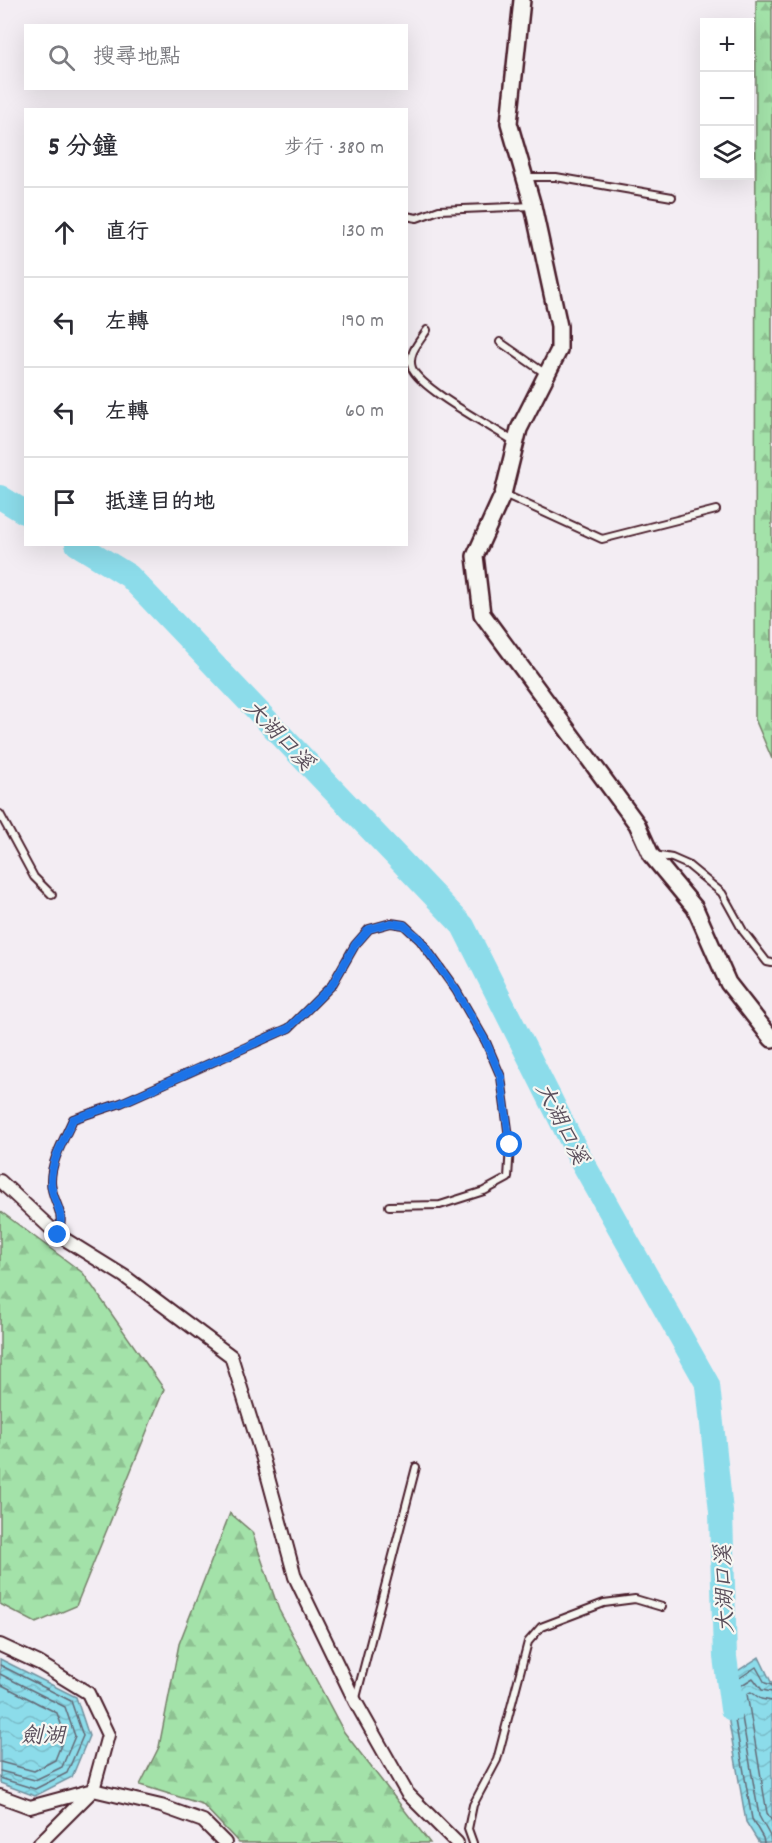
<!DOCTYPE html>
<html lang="zh-TW">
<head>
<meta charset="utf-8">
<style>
	body { margin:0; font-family:Dekko,"LXGW WenKai TC",sans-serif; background:#f2f2f3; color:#2b2b33 }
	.controls { position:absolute; right:18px; top:18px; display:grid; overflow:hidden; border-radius:0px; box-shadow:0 6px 24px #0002 }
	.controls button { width:54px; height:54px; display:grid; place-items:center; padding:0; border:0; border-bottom:2px solid #e1e1e2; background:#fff; color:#2b2b33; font:30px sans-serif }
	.stop { position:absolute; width:18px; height:18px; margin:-14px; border:4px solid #1a73e8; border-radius:50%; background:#fff }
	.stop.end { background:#1a73e8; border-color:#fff; box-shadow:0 2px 6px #0008 }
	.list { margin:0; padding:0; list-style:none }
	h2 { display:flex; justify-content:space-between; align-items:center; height:78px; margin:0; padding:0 24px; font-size:26px }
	h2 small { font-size:20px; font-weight:400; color:#7c7c81 }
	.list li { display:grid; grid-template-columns:39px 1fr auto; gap:18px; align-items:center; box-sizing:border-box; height:90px; padding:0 24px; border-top:2px solid #e1e1e2 }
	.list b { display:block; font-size:22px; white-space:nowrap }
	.list em { font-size:20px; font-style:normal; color:#7c7c81 }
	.icon { flex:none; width:33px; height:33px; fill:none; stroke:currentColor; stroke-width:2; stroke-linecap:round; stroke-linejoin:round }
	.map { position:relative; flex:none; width:772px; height:1843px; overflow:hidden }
	.search { position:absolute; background:#fff; box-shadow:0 6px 24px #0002; left:24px; top:24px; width:384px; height:66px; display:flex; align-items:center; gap:15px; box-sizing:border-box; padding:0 21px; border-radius:0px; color:#7c7c81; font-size:22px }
	.panel { position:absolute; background:#fff; box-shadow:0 6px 24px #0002; left:24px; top:108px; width:384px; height:438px; border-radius:0px }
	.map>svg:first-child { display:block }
	.forest { fill:url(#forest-firs); stroke:#76806a; stroke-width:1.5 }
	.water { fill:url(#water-waves); stroke:#72909e; stroke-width:1.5 }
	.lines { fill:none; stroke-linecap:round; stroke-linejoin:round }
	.shore { stroke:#646b77; stroke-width:1.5 }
	.river { stroke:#8cdcea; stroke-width:24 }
	.service-casing { stroke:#4a1f2b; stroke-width:10 }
	.minor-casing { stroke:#4a1f2b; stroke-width:16 }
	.tertiary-casing { stroke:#4a1f2b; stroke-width:20 }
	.service { stroke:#f6f6f2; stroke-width:6 }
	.minor { stroke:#f6f6f2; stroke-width:12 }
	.tertiary { stroke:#f6f6f2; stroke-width:15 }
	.route { stroke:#1a73e8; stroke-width:8 }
	.labels { text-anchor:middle; stroke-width:4.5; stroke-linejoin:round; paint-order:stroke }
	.water-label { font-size:22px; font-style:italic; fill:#5a4e5b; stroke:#f6f6f2 }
</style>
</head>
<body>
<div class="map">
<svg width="772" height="1843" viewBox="0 0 772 1843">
	<defs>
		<pattern id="forest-firs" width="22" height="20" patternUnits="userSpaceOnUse" patternTransform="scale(1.5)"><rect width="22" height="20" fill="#a3e2a9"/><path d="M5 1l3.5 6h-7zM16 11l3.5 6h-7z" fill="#8ec192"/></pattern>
		<pattern id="water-waves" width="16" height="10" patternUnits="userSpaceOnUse" patternTransform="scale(1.5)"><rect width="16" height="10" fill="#8cdcea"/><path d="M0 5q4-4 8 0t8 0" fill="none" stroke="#7abcc9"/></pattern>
	</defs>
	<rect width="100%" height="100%" fill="#f3edf3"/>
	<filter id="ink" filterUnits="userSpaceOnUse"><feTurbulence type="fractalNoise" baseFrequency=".0167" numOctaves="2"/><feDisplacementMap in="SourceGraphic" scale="12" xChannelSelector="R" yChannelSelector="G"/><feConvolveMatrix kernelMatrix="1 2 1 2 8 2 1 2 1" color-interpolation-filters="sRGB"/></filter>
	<g filter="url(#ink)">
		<!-- forest -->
		<path class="forest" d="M 756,0 L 772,0 L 772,759 L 755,719 Z
			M 0,1211 L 83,1273 L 164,1389 L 76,1606 L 36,1623 L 0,1604 Z
			M 230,1513 L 252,1532 L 279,1610 L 344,1732 L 430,1843 L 239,1843 L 202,1804 L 140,1785 L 159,1747 L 179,1644 Z"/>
		<!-- water -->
		<path class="water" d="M 759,1657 L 772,1684 L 772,1843 L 759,1843 L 746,1822 L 722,1681 Z
			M 0,1659 L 76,1697 L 89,1736 L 72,1777 L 35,1796 L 0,1783 Z"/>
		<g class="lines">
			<!-- shore -->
			<path class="shore" d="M 0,1665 L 71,1701 L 83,1736 L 67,1773 L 35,1789 L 0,1778
				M 0,1674 L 65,1707 L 75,1736 L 62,1767 L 35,1780 L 0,1771
				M 0,1684 L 57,1713 L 65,1735 L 55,1760 L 34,1771 L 0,1762
				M 772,1701 L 761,1699 L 751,1692 L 747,1694 L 767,1813 L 772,1821
				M 764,1843 L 763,1838 L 752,1819 L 729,1685 L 756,1667 L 765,1683 L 772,1685
				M 771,1843 L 770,1836 L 759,1816 L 737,1688 L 753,1678 L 762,1690 L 772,1692"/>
			<!-- river -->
			<path class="river" d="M 0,497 L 26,513
				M 77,544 L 129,576 L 463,926 L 579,1156 L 708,1385 L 721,1512 L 725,1657 L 732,1709"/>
			<!-- service casing -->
			<g class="service-casing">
				<path id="service" d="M 525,177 L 556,177 L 672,197
					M 406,216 L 417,218 L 439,210 L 533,206
					M 427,330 C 420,341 407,354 412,368 C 420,389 494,428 515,442
					M 500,342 L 546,374
					M 504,494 L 602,539 L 716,510
					M 0,814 L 34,877 L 52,895
					M 654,855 L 672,858 L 688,865 L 722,893 L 743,931 L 767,962 L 772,963
					M 58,1234 C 67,1211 51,1202 51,1181 C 51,1160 65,1138 73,1119 L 121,1103 L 289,1028 L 332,985 L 355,945 L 369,929 L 391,923 L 404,925 L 420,940 L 456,990 L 486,1042 L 501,1077 L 510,1145 L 508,1178 L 484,1191 L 440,1205 L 389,1206
					M 356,1698 L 416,1467
					M 473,1843 L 468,1829 L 473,1805 L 497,1760 L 528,1642 L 541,1627 L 604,1603 L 635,1599 L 662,1607"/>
			</g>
			<!-- minor casing -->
			<g class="minor-casing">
				<path id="minor" d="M 0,1181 L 58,1235 L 124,1276 L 231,1356 L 263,1459 L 295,1577 L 355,1701 L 407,1793 L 457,1843
					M 0,1645 L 39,1663 L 88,1693 L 108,1735 L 93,1790 L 161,1806 L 203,1821 L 225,1843
					M 0,1796 L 30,1807 L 93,1790
					M 40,1843 L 92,1791"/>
			</g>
			<!-- tertiary casing -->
			<g class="tertiary-casing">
				<path id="tertiary" d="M 522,0 L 509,123 L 533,206 L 559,326 L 559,350 L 519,429 L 503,494 L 475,556 L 482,614 L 637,824 L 651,855 L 695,908 L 728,983 L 772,1039"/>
			</g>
			<!-- service -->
			<use href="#service" class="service"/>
			<!-- minor -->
			<use href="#minor" class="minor"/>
			<!-- tertiary -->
			<use href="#tertiary" class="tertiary"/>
		</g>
	</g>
	<g class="lines" filter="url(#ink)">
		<!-- route -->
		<path class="route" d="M 58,1235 C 67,1210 51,1203 51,1181 C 51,1161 65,1138 73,1119 L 121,1103 L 289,1028 L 332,985 L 355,945 L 369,929 L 391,923 L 404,925 L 420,940 L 456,990 L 486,1042 L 501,1077 L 510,1145"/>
	</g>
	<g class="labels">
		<!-- water labels -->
		<g class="water-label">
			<text transform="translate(280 734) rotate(46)" y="8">大湖口溪</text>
			<text transform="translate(563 1123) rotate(63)" y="8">大湖口溪</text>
			<text transform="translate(723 1589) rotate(-92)" y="8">大湖口溪</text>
			<text x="43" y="1742">劍湖</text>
		</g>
	</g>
</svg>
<div class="controls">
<button>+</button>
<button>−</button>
<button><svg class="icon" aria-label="layers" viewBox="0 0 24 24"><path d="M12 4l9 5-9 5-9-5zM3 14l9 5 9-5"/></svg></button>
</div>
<div class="stop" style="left:510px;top:1145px"></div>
<div class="stop end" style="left:58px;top:1235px"></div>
<div class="search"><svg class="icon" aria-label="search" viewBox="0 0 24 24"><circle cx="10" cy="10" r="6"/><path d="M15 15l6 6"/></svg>搜尋地點</div>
<section class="panel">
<h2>5 分鐘<small>步行 · 380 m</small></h2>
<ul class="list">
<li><svg class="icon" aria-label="ahead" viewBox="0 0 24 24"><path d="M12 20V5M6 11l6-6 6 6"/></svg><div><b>直行</b></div><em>130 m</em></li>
<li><svg class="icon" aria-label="left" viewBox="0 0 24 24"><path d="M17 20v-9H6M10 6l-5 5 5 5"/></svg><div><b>左轉</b></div><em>190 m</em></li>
<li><svg class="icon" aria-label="left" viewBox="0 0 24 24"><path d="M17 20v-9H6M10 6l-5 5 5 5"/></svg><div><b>左轉</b></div><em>60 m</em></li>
<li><svg class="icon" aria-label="arrive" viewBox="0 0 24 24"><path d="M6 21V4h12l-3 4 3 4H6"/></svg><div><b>抵達目的地</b></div></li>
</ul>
</section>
</div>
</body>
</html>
